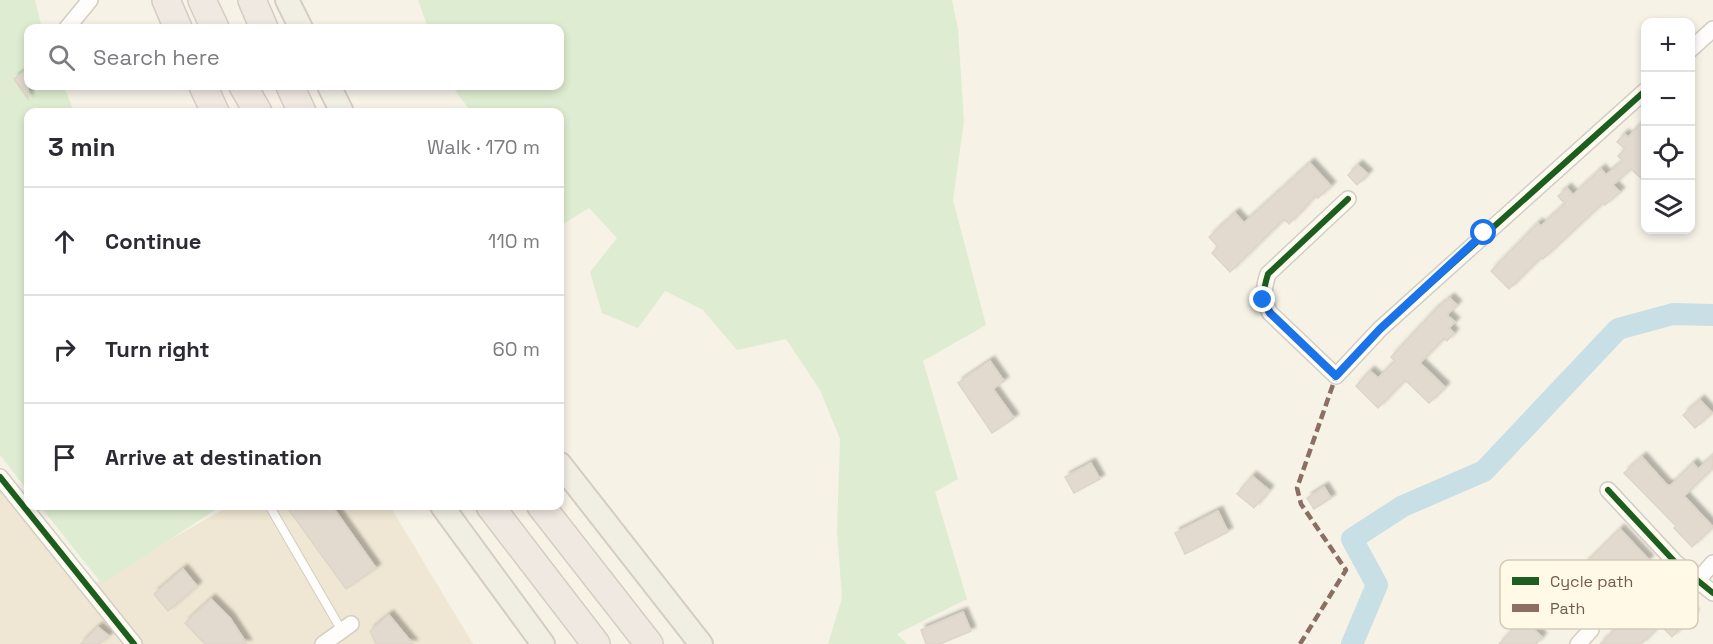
<!DOCTYPE html>
<html lang="en">
<head>
<meta charset="utf-8">
<style>
	body { margin:0; font-family:"Space Grotesk",sans-serif; background:#f2f2f3; color:#2b2b33 }
	.controls { position:absolute; right:18px; top:18px; display:grid; overflow:hidden; border-radius:12px; box-shadow:0 3px 9px #0003 }
	.controls button { width:54px; height:54px; display:grid; place-items:center; padding:0; border:0; border-bottom:2px solid #e1e1e2; background:#fff; color:#2b2b33; font:30px sans-serif }
	.stop { position:absolute; width:18px; height:18px; margin:-14px; border:4px solid #1a73e8; border-radius:50%; background:#fff }
	.stop.end { background:#1a73e8; border-color:#fff; box-shadow:0 2px 6px #0008 }
	.list { margin:0; padding:0; list-style:none }
	h2 { display:flex; justify-content:space-between; align-items:center; height:78px; margin:0; padding:0 24px; font-size:26px }
	h2 small { font-size:20px; font-weight:400; color:#7c7c81 }
	.list li { display:grid; grid-template-columns:39px 1fr auto; gap:18px; align-items:center; box-sizing:border-box; height:108px; padding:0 24px; border-top:2px solid #e1e1e2 }
	.list b { display:block; font-size:22px; white-space:nowrap }
	.list em { font-size:20px; font-style:normal; color:#7c7c81 }
	.icon { flex:none; width:33px; height:33px; fill:none; stroke:currentColor; stroke-width:2; stroke-linecap:round; stroke-linejoin:round }
	.map { position:relative; flex:none; width:1713px; height:644px; overflow:hidden }
	.search { position:absolute; background:#fff; box-shadow:0 3px 9px #0003; left:24px; top:24px; width:540px; height:66px; display:flex; align-items:center; gap:15px; box-sizing:border-box; padding:0 21px; border-radius:12px; color:#7c7c81; font-size:22px }
	.panel { position:absolute; background:#fff; box-shadow:0 3px 9px #0003; left:24px; top:108px; width:540px; height:402px; border-radius:12px }
	.map>svg:first-child { display:block }
	.residential { fill:#efe6d3 }
	.green { fill:#deedd1 }
	.lines { fill:none; stroke-linecap:round; stroke-linejoin:round }
	.river { stroke:#c8dfe5; stroke-width:22 }
	.building { fill:#e2dace; stroke:#ded5c8; stroke-width:1.5; filter:url(#shadow) }
	.lane-casing { stroke:#d4cdc1; stroke-width:10 }
	.street-casing { stroke:#d4cdc1; stroke-width:18 }
	.primary-casing { stroke:#d5cdc4; stroke-width:26 }
	.highway-casing { stroke:#d5cdc4; stroke-width:30 }
	.lane { stroke:#fefdfb; stroke-width:8 }
	.street { stroke:#fefdfb; stroke-width:15 }
	.primary { stroke:#f1efe3; stroke-width:22 }
	.highway { stroke:#f0e9e2; stroke-width:27 }
	.quiet { stroke:#8d6e63; stroke-width:4.5; stroke-dasharray:9 4.5; stroke-linecap:butt }
	.cycleway-casing { stroke:#fff9e6; stroke-width:10 }
	.cycleway { stroke:#1b5e20; stroke-width:6 }
	.route { stroke:#1a73e8; stroke-width:8 }
	.key { fill:#fff9e6; stroke:#d5cab7; stroke-width:1.5 }
	.key-label { font-size:16px; fill:#725d48 }
</style>
</head>
<body>
<div class="map">
<svg width="1713" height="644" viewBox="0 0 1713 644">
	<defs>
		<filter id="shadow"><feDropShadow dx="4.5" dy="-4.5" stdDeviation="1.5" flood-color="#0004"/></filter>
	</defs>
	<rect width="100%" height="100%" fill="#f6f2e6"/>
	<!-- residential -->
	<path class="residential" d="M 0,476 L 88,587 L 229,506 L 390,506 L 473,644 L 0,644 Z"/>
	<!-- green -->
	<path class="green" d="M 0,0 L 35,0 L 42,28 L 28,28 L 28,86 L 64,86 L 74,112 L 28,112 L 28,491 L 0,455 Z
		M 418,0 L 952,0 L 958,29 L 964,121 L 953,200 L 986,325 L 923,361 L 958,479 L 935,492 L 967,599 L 897,634 L 907,644 L 828,644 L 842,598 L 837,531 L 840,439 L 820,390 L 786,339 L 737,350 L 703,310 L 665,291 L 638,328 L 602,313 L 590,272 L 617,238 L 589,208 L 560,226 L 560,112 L 471,112 L 452,86 L 560,86 L 560,28 L 428,28 Z
		M 40,506 L 221,506 L 102,584 Z"/>
	<g class="lines">
		<!-- river -->
		<path class="river" d="M 1352,644 L 1377,585 L 1352,539 L 1403,506 L 1484,471 L 1618,329 L 1673,314 L 1713,315"/>
	</g>
	<!-- building -->
	<path class="building" d="M 28,69 L 28,99 L 14,79 Z
		M 1646,119 L 1646,183 L 1631,169 L 1613,185 L 1620,192 L 1605,205 L 1603,203 L 1543,259 L 1541,257 L 1509,289 L 1491,271 L 1538,223 L 1541,226 L 1565,204 L 1558,196 L 1567,188 L 1573,195 L 1601,169 L 1606,175 L 1623,161 L 1618,156 L 1625,149 L 1617,142 L 1624,134 L 1628,137 Z
		M 1310,163 L 1331,186 L 1318,198 L 1316,195 L 1289,224 L 1284,219 L 1230,272 L 1212,253 L 1218,247 L 1209,237 L 1235,213 L 1244,223 Z
		M 1358,165 L 1368,174 L 1357,185 L 1348,175 Z
		M 1450,298 L 1457,305 L 1447,315 L 1455,322 L 1449,328 L 1454,333 L 1447,341 L 1444,338 L 1420,363 L 1445,387 L 1429,403 L 1405,380 L 1378,408 L 1356,386 L 1370,371 L 1378,378 L 1395,361 L 1391,357 L 1434,311 Z
		M 990,361 L 1004,381 L 993,389 L 1014,418 L 992,433 L 958,383 Z
		M 1700,400 L 1712,413 L 1695,428 L 1683,415 Z
		M 1713,456 L 1713,468 L 1684,496 L 1713,527 L 1692,547 L 1674,528 L 1676,526 L 1624,473 L 1642,457 L 1667,485 L 1671,485 L 1693,463 L 1698,469 Z
		M 1091,463 L 1100,479 L 1074,493 L 1065,477 Z
		M 1252,476 L 1269,490 L 1254,508 L 1237,494 Z
		M 1324,487 L 1331,498 L 1314,509 L 1307,498 Z
		M 286,506 L 332,506 L 376,568 L 346,589 Z
		M 1218,511 L 1228,532 L 1185,554 L 1175,533 Z
		M 1620,529 L 1649,560 L 1637,570 L 1634,567 L 1612,589 L 1633,609 L 1647,594 L 1655,602 L 1668,589 L 1672,593 L 1680,585 L 1689,595 L 1681,602 L 1694,614 L 1672,637 L 1660,625 L 1641,644 L 1600,644 L 1616,629 L 1602,615 L 1598,619 L 1591,611 L 1581,623 L 1568,611 L 1556,622 L 1542,607 Z
		M 183,569 L 197,586 L 168,611 L 154,594 Z
		M 211,599 L 230,618 L 247,644 L 205,644 L 185,623 Z
		M 963,612 L 971,631 L 940,644 L 926,644 L 921,630 Z
		M 389,615 L 413,644 L 376,644 L 370,631 Z
		M 1523,619 L 1542,637 L 1536,644 L 1499,644 Z
		M 98,627 L 109,636 L 99,644 L 81,644 Z"/>
	<g class="lines">
		<!-- lane casing -->
		<g class="lane-casing">
			<path id="lane" d="M 270,507 L 342,631"/>
		</g>
		<!-- street casing -->
		<g class="street-casing">
			<path id="street" d="M 67,28 L 90,0
				M 1690,50 L 1713,29
				M 1348,199 L 1268,274 C 1263,290 1262,298 1270,313 L 1336,376 L 1380,329 L 1646,90
				M 0,477 L 134,644
				M 1608,490 L 1675,562 L 1713,593
				M 1698,580 L 1713,563
				M 323,644 L 351,624
				M 1578,644 L 1591,630"/>
		</g>
		<!-- primary casing -->
		<g class="primary-casing">
			<path id="primary" d="M 287,0 L 301,28
				M 329,86 L 342,112
				M 560,464 L 701,644
				M 442,506 L 543,644"/>
		</g>
		<!-- highway casing -->
		<g class="highway-casing">
			<path id="highway" d="M 166,0 L 178,28
				M 202,0 L 215,28
				M 252,0 L 264,28
				M 203,86 L 215,112
				M 243,86 L 258,112
				M 290,86 L 302,112
				M 490,506 L 596,644
				M 541,506 L 649,644"/>
		</g>
		<!-- lane -->
		<use href="#lane" class="lane"/>
		<!-- street -->
		<use href="#street" class="street"/>
		<!-- primary -->
		<use href="#primary" class="primary"/>
		<!-- highway -->
		<use href="#highway" class="highway"/>
		<!-- quiet -->
		<path class="quiet" d="M 1300,644 L 1346,570 L 1301,504 L 1297,488 L 1336,376"/>
		<!-- cycleway casing -->
		<g class="cycleway-casing">
			<path id="cycleway" d="M 1348,199 L 1268,274 C 1263,290 1262,298 1270,313 L 1336,376 L 1380,329 L 1646,90
				M 0,477 L 134,644
				M 1608,490 L 1675,562 L 1713,593"/>
		</g>
		<!-- cycleway -->
		<use href="#cycleway" class="cycleway"/>
	</g>
	<g class="lines">
		<!-- route -->
		<path class="route" d="M 1263,300 L 1270,313 L 1336,376 L 1380,329 L 1484,233"/>
	</g>
	<!-- legend -->
	<rect x="1500" y="560" width="198" height="69" rx="9" class="key"/>
	<rect x="1512" y="577" width="27" height="8" fill="#1b5e20"/>
	<rect x="1512" y="604" width="27" height="8" fill="#8d6e63"/>
	<g class="key-label">
		<text x="1550" y="587">Cycle path</text>
		<text x="1550" y="614">Path</text>
	</g>
</svg>
<div class="controls">
<button>+</button>
<button>−</button>
<button><svg class="icon" aria-label="locate" viewBox="0 0 24 24"><circle cx="12" cy="12" r="6"/><path d="M12 2v4M12 18v4M2 12h4M18 12h4"/></svg></button>
<button><svg class="icon" aria-label="layers" viewBox="0 0 24 24"><path d="M12 4l9 5-9 5-9-5zM3 14l9 5 9-5"/></svg></button>
</div>
<div class="stop" style="left:1484px;top:233px"></div>
<div class="stop end" style="left:1263px;top:300px"></div>
<div class="search"><svg class="icon" aria-label="search" viewBox="0 0 24 24"><circle cx="10" cy="10" r="6"/><path d="M15 15l6 6"/></svg>Search here</div>
<section class="panel">
<h2>3 min<small>Walk · 170 m</small></h2>
<ul class="list">
<li><svg class="icon" aria-label="ahead" viewBox="0 0 24 24"><path d="M12 20V5M6 11l6-6 6 6"/></svg><div><b>Continue</b></div><em>110 m</em></li>
<li><svg class="icon" aria-label="right" viewBox="0 0 24 24"><path d="M7 20v-9h11M14 6l5 5-5 5"/></svg><div><b>Turn right</b></div><em>60 m</em></li>
<li><svg class="icon" aria-label="arrive" viewBox="0 0 24 24"><path d="M6 21V4h12l-3 4 3 4H6"/></svg><div><b>Arrive at destination</b></div></li>
</ul>
</section>
</div>
</body>
</html>
